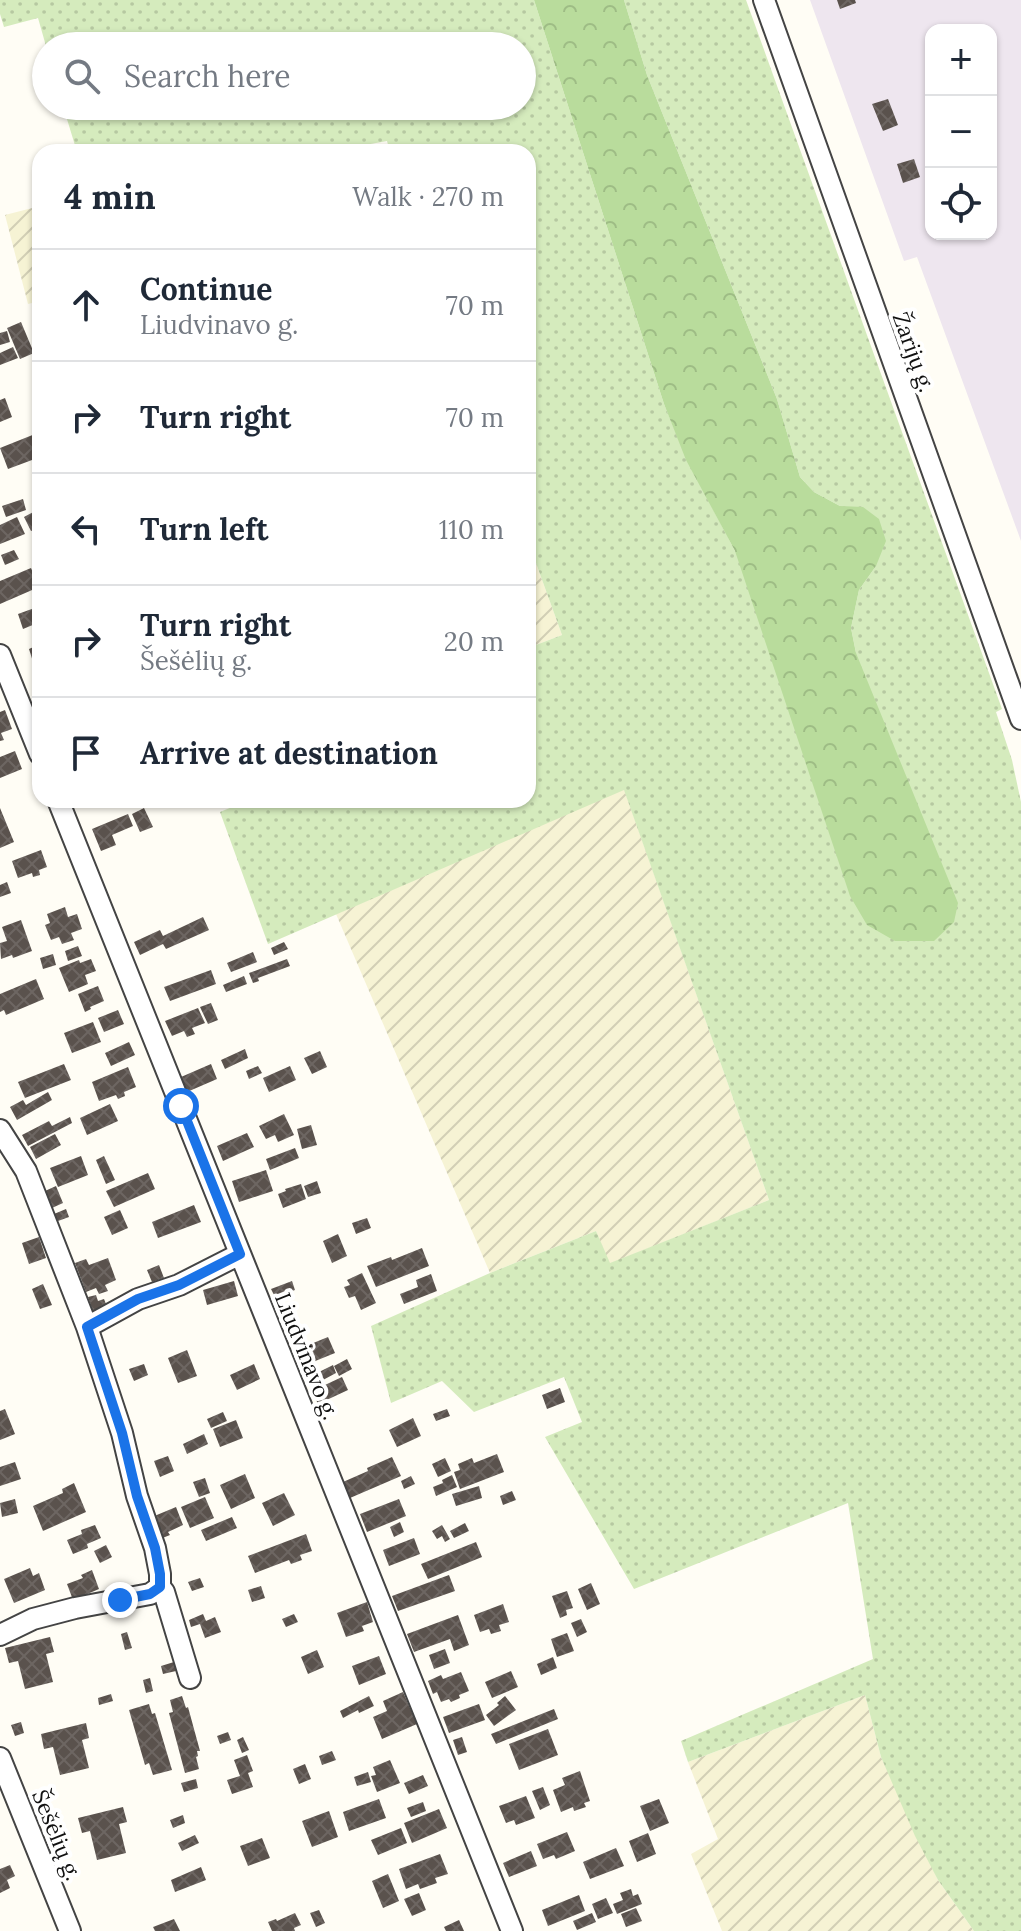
<!DOCTYPE html>
<html lang="en">
<head>
<meta charset="utf-8">
<style>
	body { margin:0; font-family:Lora,serif; background:#f6f6f7; color:#1f2937 }
	.controls { position:absolute; right:24px; top:24px; display:grid; overflow:hidden; border-radius:16px; box-shadow:0 2px 6px #0004 }
	.controls button { width:72px; height:72px; display:grid; place-items:center; padding:0; border:0; border-bottom:2px solid #e0e1e3; background:#fff; color:#1f2937; font:40px sans-serif }
	.stop { position:absolute; width:24px; height:24px; margin:-18px; border:6px solid #1a73e8; border-radius:50%; background:#fff }
	.stop.end { background:#1a73e8; border-color:#fff; box-shadow:0 2px 8px #0008 }
	.list { margin:0; padding:0; list-style:none }
	h2 { display:flex; justify-content:space-between; align-items:center; height:104px; margin:0; padding:0 32px; font-size:34px }
	h2 small { font-size:26px; font-weight:400; color:#747a83 }
	.list li { display:grid; grid-template-columns:52px 1fr auto; gap:24px; align-items:center; box-sizing:border-box; height:112px; padding:0 32px; border-top:2px solid #e0e1e3 }
	.list b { display:block; font-size:30px; white-space:nowrap }
	.list p { margin:0; font-size:26px; white-space:nowrap; color:#747a83 }
	.list em { font-size:26px; font-style:normal; color:#747a83 }
	.icon { flex:none; width:44px; height:44px; fill:none; stroke:currentColor; stroke-width:2; stroke-linecap:round; stroke-linejoin:round }
	.map { position:relative; flex:none; width:1021px; height:1931px; overflow:hidden }
	.search { position:absolute; background:#fff; box-shadow:0 2px 6px #0004; left:32px; top:32px; width:504px; height:88px; display:flex; align-items:center; gap:20px; box-sizing:border-box; padding:0 28px; border-radius:44px; color:#747a83; font-size:30px }
	.panel { position:absolute; background:#fff; box-shadow:0 2px 6px #0004; left:32px; top:144px; width:504px; height:664px; border-radius:24px }
	.map>svg:first-child { display:block }
	.industrial { fill:#eee6ef; fill-rule:evenodd }
	.farmland { fill:url(#farmland-furrows) }
	.grass { fill:url(#grass-dots) }
	.forest { fill:url(#forest-crowns) }
	.building { fill:url(#building-cross-hatch) }
	.lines { fill:none; stroke-linecap:round; stroke-linejoin:round }
	.minor-casing { stroke:#444; stroke-width:24 }
	.minor { stroke:#fff; stroke-width:20 }
	.route { stroke:#1a73e8; stroke-width:10 }
	.labels { text-anchor:middle; stroke-width:8; stroke-linejoin:round; paint-order:stroke }
	.street-label { font-size:22px; fill:#111; stroke:#fff }
</style>
</head>
<body>
<div class="map">
<svg width="1021" height="1931" viewBox="0 0 1021 1931">
	<defs>
		<pattern id="farmland-furrows" width="10" height="10" patternUnits="userSpaceOnUse" patternTransform="scale(2)"><rect width="10" height="10" fill="#f6f3d4"/><path d="M-1 1l2-2M0 10L10 0M9 11l2-2" fill="none" stroke="#d2cfb5"/></pattern>
		<pattern id="grass-dots" width="8" height="8" patternUnits="userSpaceOnUse" patternTransform="scale(2)"><rect width="8" height="8" fill="#d5ebbd"/><path d="M2 2h.1M6 6h.1" fill="none" stroke="#b6c8a1" stroke-width="1.8" stroke-linecap="round"/></pattern>
		<pattern id="forest-crowns" width="20" height="18" patternUnits="userSpaceOnUse" patternTransform="scale(2)"><rect width="20" height="18" fill="#b9dc9c"/><path d="M2 6a3 3 0 1 1 6 0M12 15a3 3 0 1 1 6 0" fill="none" stroke="#9ebc85"/></pattern>
		<pattern id="building-cross-hatch" width="8" height="8" patternUnits="userSpaceOnUse" patternTransform="scale(2)"><rect width="8" height="8" fill="#5a524d"/><path d="M0 0l8 8M0 8l8-8" fill="none" stroke="#6d6662"/></pattern>
	</defs>
	<rect width="100%" height="100%" fill="#fffdf5"/>
	<!-- industrial -->
	<path class="industrial" d="M 810,0 L 1021,0 L 1021,541 L 917,257 L 904,261 ZM 931,30 L 991,30 L 991,234 L 931,234 Z"/>
	<!-- farmland -->
	<path class="farmland" d="M 40,206 L 40,301 L 28,304 L 5,215 Z
		M 528,541 L 562,635 L 528,648 Z
		M 624,789 L 769,1200 L 609,1264 L 596,1231 L 490,1273 L 336,914 Z
		M 865,1695 L 881,1757 L 938,1880 L 974,1931 L 722,1931 L 691,1854 L 718,1839 L 688,1762 Z"/>
	<!-- grass -->
	<path class="grass" d="M 0,0 L 534,0 L 664,404 L 687,460 L 735,551 L 856,653 L 851,628 L 859,590 L 876,566 L 840,506 L 814,492 L 800,477 L 777,399 L 647,75 L 624,0 L 746,0 L 1002,709 L 996,712 L 1012,760 L 1021,802 L 1021,1931 L 974,1931 L 938,1880 L 915,1836 L 881,1757 L 865,1695 L 688,1762 L 681,1741 L 873,1659 L 848,1503 L 634,1589 L 545,1437 L 582,1422 L 564,1377 L 474,1412 L 442,1381 L 391,1403 L 371,1326 L 490,1273 L 596,1231 L 610,1263 L 769,1200 L 624,790 L 268,944 L 220,812 L 249,800 L 528,800 L 528,648 L 562,635 L 528,541 L 528,152 L 390,152 L 387,141 L 327,152 L 77,152 L 63,106 L 522,106 L 522,46 L 46,46 L 38,18 L 4,27 L 0,14 Z"/>
	<!-- forest -->
	<path class="forest" d="M 534,0 L 624,0 L 647,75 L 777,399 L 800,477 L 814,492 L 840,506 L 863,507 L 879,519 L 886,541 L 876,566 L 859,590 L 851,628 L 856,653 L 958,903 L 954,922 L 934,941 L 895,941 L 867,925 L 850,896 L 735,551 L 686,460 L 664,404 Z"/>
	<!-- building -->
	<path class="building" d="M 837,0 L 855,0 L 856,3 L 840,9 Z
		M 888,99 L 898,125 L 883,131 L 872,104 Z
		M 914,159 L 920,177 L 903,183 L 897,164 Z
		M 21,322 L 34,353 L 20,359 L 7,328 Z
		M 40,325 L 40,349 L 32,329 Z
		M 7,331 L 10,342 L 0,345 L 0,333 Z
		M 13,347 L 18,358 L 0,365 L 0,353 Z
		M 5,398 L 12,417 L 0,422 L 0,400 Z
		M 40,432 L 40,457 L 8,469 L 0,448 Z
		M 23,499 L 26,510 L 6,517 L 2,506 Z
		M 37,510 L 40,517 L 40,527 L 31,531 L 24,517 Z
		M 17,517 L 25,534 L 0,544 L 0,525 Z
		M 14,550 L 19,559 L 5,565 L 1,555 Z
		M 31,568 L 39,587 L 0,604 L 0,581 Z
		M 40,606 L 40,622 L 23,629 L 18,614 Z
		M 40,644 L 40,662 L 34,665 L 29,649 Z
		M 5,710 L 12,729 L 1,733 L 4,740 L 0,741 L 0,712 Z
		M 15,751 L 22,769 L 0,778 L 0,757 Z
		M 0,808 L 14,842 L 0,848 Z
		M 144,808 L 153,827 L 140,832 L 132,814 Z
		M 128,814 L 133,826 L 112,835 L 116,845 L 101,851 L 92,829 Z
		M 41,850 L 47,867 L 39,870 L 40,875 L 33,877 L 32,873 L 18,878 L 12,861 Z
		M 7,882 L 11,893 L 0,897 L 0,885 Z
		M 65,907 L 68,917 L 77,914 L 82,929 L 71,933 L 74,940 L 62,944 L 59,937 L 51,940 L 45,925 L 50,923 L 47,914 Z
		M 203,917 L 209,930 L 166,949 L 163,944 L 140,955 L 134,942 L 160,930 L 163,936 Z
		M 21,920 L 32,951 L 13,958 L 12,955 L 1,959 L 0,943 L 7,941 L 2,927 Z
		M 284,942 L 288,949 L 274,955 L 271,948 Z
		M 78,946 L 82,956 L 68,961 L 65,951 Z
		M 253,952 L 257,962 L 231,972 L 227,963 Z
		M 53,954 L 56,965 L 43,969 L 40,958 Z
		M 91,959 L 96,971 L 85,975 L 88,984 L 69,992 L 59,968 L 79,960 L 80,963 Z
		M 287,959 L 290,966 L 258,978 L 259,981 L 253,983 L 249,973 Z
		M 211,970 L 216,984 L 170,1001 L 164,987 Z
		M 244,976 L 247,984 L 226,992 L 223,985 Z
		M 36,979 L 44,999 L 6,1015 L 4,1010 L 0,1012 L 0,994 Z
		M 98,986 L 104,1001 L 90,1007 L 91,1009 L 85,1012 L 78,994 Z
		M 211,1003 L 218,1020 L 208,1024 L 200,1007 Z
		M 198,1008 L 205,1023 L 192,1028 L 195,1034 L 187,1037 L 184,1031 L 172,1036 L 165,1021 Z
		M 118,1010 L 124,1024 L 104,1032 L 98,1018 Z
		M 93,1022 L 101,1042 L 72,1053 L 64,1033 Z
		M 129,1042 L 135,1055 L 111,1066 L 105,1053 Z
		M 245,1049 L 248,1058 L 225,1069 L 221,1060 Z
		M 320,1051 L 327,1067 L 312,1074 L 304,1058 Z
		M 64,1064 L 71,1080 L 25,1098 L 18,1082 Z
		M 211,1064 L 217,1079 L 187,1092 L 181,1077 Z
		M 258,1066 L 262,1073 L 249,1079 L 246,1071 Z
		M 290,1066 L 296,1080 L 269,1092 L 263,1078 Z
		M 128,1067 L 136,1087 L 124,1092 L 125,1096 L 118,1099 L 116,1095 L 99,1101 L 92,1082 Z
		M 48,1092 L 52,1100 L 17,1120 L 10,1107 L 23,1100 L 26,1105 Z
		M 110,1104 L 118,1121 L 87,1135 L 80,1118 Z
		M 284,1114 L 294,1135 L 278,1142 L 275,1135 L 266,1139 L 259,1126 Z
		M 70,1117 L 72,1123 L 28,1146 L 22,1135 L 49,1121 L 52,1126 Z
		M 311,1125 L 317,1145 L 302,1149 L 297,1129 Z
		M 247,1133 L 254,1147 L 223,1161 L 217,1146 Z
		M 55,1134 L 61,1145 L 36,1159 L 30,1147 Z
		M 295,1148 L 299,1158 L 270,1170 L 266,1159 Z
		M 81,1156 L 88,1175 L 58,1187 L 50,1168 Z
		M 104,1156 L 115,1180 L 106,1184 L 96,1160 Z
		M 266,1170 L 273,1191 L 239,1202 L 232,1181 Z
		M 148,1173 L 155,1189 L 114,1207 L 106,1191 Z
		M 317,1181 L 321,1193 L 308,1197 L 304,1186 Z
		M 301,1184 L 306,1199 L 283,1208 L 278,1194 L 286,1191 L 285,1189 Z
		M 56,1186 L 63,1203 L 52,1208 L 45,1191 Z
		M 194,1205 L 201,1222 L 158,1238 L 152,1222 Z
		M 66,1209 L 69,1217 L 58,1221 L 54,1214 Z
		M 120,1210 L 128,1228 L 112,1235 L 104,1217 Z
		M 367,1218 L 371,1228 L 356,1234 L 352,1223 Z
		M 338,1234 L 347,1256 L 332,1263 L 323,1241 Z
		M 39,1237 L 46,1258 L 29,1264 L 22,1243 Z
		M 422,1248 L 429,1266 L 376,1287 L 367,1266 L 391,1257 L 392,1260 Z
		M 108,1258 L 116,1280 L 105,1285 L 108,1291 L 99,1294 L 96,1288 L 86,1292 L 75,1263 L 86,1259 L 89,1265 Z
		M 159,1265 L 164,1278 L 152,1282 L 147,1270 Z
		M 362,1273 L 376,1303 L 361,1310 L 355,1296 L 349,1298 L 344,1287 L 350,1285 L 347,1280 Z
		M 431,1274 L 437,1291 L 404,1304 L 400,1294 L 418,1287 L 416,1280 Z
		M 234,1281 L 238,1296 L 207,1305 L 203,1290 Z
		M 292,1281 L 295,1290 L 275,1297 L 271,1289 Z
		M 43,1284 L 52,1305 L 40,1309 L 32,1289 Z
		M 96,1295 L 98,1301 L 104,1299 L 108,1309 L 94,1314 L 88,1297 Z
		M 328,1337 L 335,1353 L 303,1366 L 296,1350 Z
		M 187,1350 L 197,1376 L 178,1383 L 168,1358 Z
		M 347,1359 L 352,1369 L 339,1376 L 334,1366 Z
		M 144,1364 L 148,1375 L 134,1381 L 129,1369 Z
		M 254,1364 L 260,1379 L 237,1390 L 230,1375 Z
		M 333,1365 L 336,1373 L 323,1380 L 319,1372 Z
		M 342,1377 L 348,1390 L 318,1404 L 312,1391 Z
		M 560,1388 L 565,1402 L 547,1409 L 542,1395 Z
		M 5,1409 L 15,1434 L 0,1440 L 0,1411 Z
		M 447,1409 L 450,1416 L 436,1421 L 433,1414 Z
		M 223,1412 L 227,1421 L 211,1428 L 207,1419 Z
		M 413,1418 L 421,1436 L 397,1447 L 389,1430 Z
		M 236,1420 L 243,1438 L 220,1447 L 213,1429 Z
		M 204,1434 L 208,1444 L 187,1454 L 183,1444 Z
		M 497,1454 L 504,1472 L 460,1489 L 454,1472 L 460,1470 L 458,1464 L 472,1458 L 474,1463 Z
		M 168,1456 L 174,1471 L 160,1477 L 154,1461 Z
		M 392,1457 L 401,1476 L 350,1498 L 343,1482 L 368,1471 L 367,1468 Z
		M 445,1458 L 451,1471 L 438,1477 L 432,1464 Z
		M 15,1462 L 21,1479 L 0,1486 L 0,1467 Z
		M 245,1474 L 255,1498 L 231,1509 L 220,1485 Z
		M 452,1475 L 457,1487 L 436,1496 L 433,1487 L 443,1483 L 442,1480 Z
		M 411,1476 L 415,1484 L 404,1489 L 401,1481 Z
		M 205,1478 L 210,1493 L 199,1497 L 193,1482 Z
		M 74,1483 L 86,1512 L 43,1531 L 33,1506 L 63,1493 L 62,1489 Z
		M 479,1486 L 482,1498 L 456,1506 L 452,1494 Z
		M 512,1491 L 516,1500 L 503,1505 L 500,1496 Z
		M 284,1493 L 295,1515 L 273,1526 L 262,1503 Z
		M 205,1497 L 214,1518 L 190,1528 L 181,1507 Z
		M 15,1499 L 18,1513 L 2,1517 L 0,1503 Z
		M 399,1499 L 406,1516 L 367,1532 L 360,1514 Z
		M 176,1507 L 183,1525 L 168,1532 L 170,1535 L 160,1539 L 152,1517 Z
		M 232,1517 L 237,1528 L 206,1541 L 201,1530 Z
		M 400,1522 L 404,1532 L 394,1537 L 390,1527 Z
		M 465,1523 L 469,1531 L 454,1538 L 450,1531 Z
		M 95,1525 L 101,1538 L 87,1544 L 88,1548 L 73,1554 L 67,1540 L 82,1534 L 81,1530 Z
		M 442,1525 L 450,1539 L 445,1542 L 442,1536 L 437,1539 L 432,1531 Z
		M 306,1534 L 312,1551 L 300,1555 L 302,1560 L 291,1564 L 289,1560 L 255,1573 L 248,1556 Z
		M 414,1538 L 420,1554 L 389,1566 L 383,1550 Z
		M 476,1542 L 482,1557 L 428,1579 L 421,1564 Z
		M 106,1545 L 112,1557 L 100,1563 L 94,1551 Z
		M 30,1568 L 33,1576 L 39,1573 L 45,1590 L 14,1603 L 4,1579 Z
		M 92,1570 L 99,1589 L 73,1600 L 67,1584 L 83,1578 L 81,1575 Z
		M 449,1575 L 455,1591 L 398,1611 L 392,1596 Z
		M 200,1578 L 204,1587 L 192,1591 L 188,1582 Z
		M 591,1583 L 600,1604 L 587,1610 L 578,1589 Z
		M 261,1586 L 265,1598 L 252,1602 L 248,1590 Z
		M 567,1591 L 573,1608 L 566,1610 L 567,1615 L 560,1618 L 552,1596 Z
		M 367,1602 L 373,1622 L 362,1626 L 364,1631 L 346,1637 L 337,1613 Z
		M 503,1604 L 509,1622 L 499,1625 L 501,1631 L 491,1634 L 489,1629 L 480,1632 L 474,1615 Z
		M 203,1614 L 206,1621 L 215,1617 L 221,1632 L 205,1638 L 200,1624 L 191,1627 L 189,1620 Z
		M 294,1614 L 298,1622 L 286,1627 L 282,1619 Z
		M 458,1615 L 469,1645 L 454,1651 L 450,1639 L 414,1652 L 407,1634 Z
		M 581,1619 L 587,1632 L 577,1637 L 571,1623 Z
		M 127,1632 L 132,1648 L 125,1650 L 121,1634 Z
		M 567,1633 L 574,1651 L 557,1657 L 551,1639 Z
		M 50,1637 L 54,1652 L 46,1654 L 53,1682 L 25,1689 L 18,1661 L 9,1663 L 5,1648 Z
		M 445,1649 L 450,1663 L 434,1669 L 429,1655 Z
		M 317,1650 L 324,1667 L 308,1674 L 301,1657 Z
		M 379,1656 L 386,1674 L 359,1685 L 352,1666 Z
		M 553,1657 L 557,1668 L 541,1675 L 537,1664 Z
		M 174,1662 L 176,1671 L 163,1674 L 161,1666 Z
		M 511,1671 L 518,1687 L 492,1698 L 485,1682 Z
		M 461,1672 L 469,1691 L 459,1695 L 460,1698 L 451,1702 L 449,1699 L 441,1702 L 437,1692 L 433,1694 L 428,1681 L 441,1675 L 443,1679 Z
		M 150,1678 L 153,1691 L 146,1693 L 143,1680 Z
		M 403,1692 L 417,1724 L 382,1739 L 373,1717 L 387,1711 L 383,1701 Z
		M 111,1694 L 113,1701 L 99,1705 L 98,1698 Z
		M 182,1696 L 186,1708 L 188,1707 L 200,1751 L 197,1751 L 198,1756 L 196,1757 L 199,1769 L 185,1773 L 169,1713 L 173,1712 L 170,1700 Z
		M 369,1696 L 374,1706 L 359,1713 L 358,1710 L 343,1718 L 340,1711 Z
		M 505,1696 L 516,1710 L 494,1726 L 486,1715 L 499,1705 L 497,1703 Z
		M 149,1704 L 152,1714 L 155,1713 L 172,1770 L 153,1775 L 149,1763 L 145,1765 L 129,1710 Z
		M 479,1704 L 485,1720 L 449,1733 L 443,1717 Z
		M 554,1709 L 558,1719 L 496,1744 L 491,1734 Z
		M 21,1722 L 24,1733 L 15,1736 L 11,1725 Z
		M 86,1723 L 89,1738 L 82,1740 L 89,1768 L 60,1775 L 53,1747 L 44,1749 L 41,1734 Z
		M 548,1729 L 558,1755 L 519,1770 L 509,1744 Z
		M 228,1732 L 231,1740 L 220,1744 L 217,1736 Z
		M 243,1737 L 249,1750 L 242,1753 L 237,1740 Z
		M 462,1737 L 467,1752 L 458,1755 L 453,1740 Z
		M 332,1751 L 336,1760 L 322,1765 L 319,1756 Z
		M 247,1755 L 253,1771 L 248,1773 L 253,1787 L 232,1794 L 227,1780 L 240,1776 L 234,1760 Z
		M 390,1760 L 400,1783 L 377,1792 L 371,1776 L 376,1775 L 373,1767 Z
		M 305,1764 L 311,1779 L 299,1784 L 293,1769 Z
		M 580,1771 L 590,1801 L 584,1803 L 586,1807 L 574,1811 L 573,1807 L 561,1812 L 553,1790 L 565,1785 L 562,1778 Z
		M 368,1772 L 371,1782 L 357,1786 L 354,1777 Z
		M 423,1775 L 428,1786 L 409,1794 L 404,1783 Z
		M 196,1779 L 198,1788 L 184,1792 L 181,1783 Z
		M 543,1787 L 550,1805 L 540,1810 L 532,1791 Z
		M 526,1796 L 535,1818 L 516,1825 L 514,1820 L 506,1823 L 499,1806 Z
		M 379,1799 L 386,1818 L 349,1831 L 343,1812 Z
		M 659,1799 L 669,1823 L 650,1831 L 640,1806 Z
		M 423,1802 L 426,1811 L 411,1817 L 407,1808 Z
		M 123,1807 L 127,1822 L 119,1824 L 126,1853 L 97,1860 L 90,1831 L 82,1833 L 78,1818 Z
		M 439,1809 L 447,1828 L 412,1843 L 404,1823 Z
		M 329,1811 L 338,1837 L 312,1847 L 302,1821 Z
		M 183,1815 L 185,1823 L 173,1828 L 170,1820 Z
		M 401,1828 L 407,1843 L 378,1855 L 371,1840 Z
		M 567,1832 L 575,1851 L 556,1859 L 554,1855 L 543,1859 L 537,1844 Z
		M 648,1833 L 656,1854 L 637,1862 L 629,1841 Z
		M 195,1835 L 199,1843 L 182,1851 L 178,1843 Z
		M 262,1838 L 270,1858 L 248,1866 L 240,1846 Z
		M 616,1848 L 624,1866 L 590,1879 L 583,1862 Z
		M 531,1851 L 537,1866 L 509,1877 L 503,1863 Z
		M 440,1854 L 448,1874 L 435,1878 L 437,1883 L 420,1889 L 418,1884 L 406,1889 L 399,1869 Z
		M 10,1865 L 15,1876 L 7,1880 L 10,1888 L 0,1893 L 0,1869 Z
		M 201,1867 L 206,1880 L 175,1892 L 171,1880 Z
		M 388,1874 L 399,1901 L 383,1908 L 372,1881 Z
		M 631,1889 L 633,1896 L 638,1894 L 642,1904 L 617,1914 L 613,1904 L 623,1900 L 620,1893 Z
		M 419,1893 L 426,1910 L 412,1916 L 404,1899 Z
		M 579,1895 L 585,1911 L 548,1926 L 542,1910 Z
		M 606,1898 L 613,1913 L 598,1919 L 592,1904 Z
		M 636,1908 L 642,1921 L 626,1927 L 621,1914 Z
		M 319,1910 L 325,1923 L 316,1927 L 310,1913 Z
		M 295,1913 L 301,1925 L 294,1928 L 295,1931 L 272,1931 L 268,1922 L 276,1919 L 277,1921 Z
		M 592,1913 L 596,1922 L 577,1930 L 573,1921 Z
		M 174,1919 L 180,1931 L 155,1931 L 153,1927 Z
		M 459,1920 L 464,1931 L 446,1931 L 444,1927 Z"/>
	<g class="lines">
		<!-- minor casing -->
		<g class="minor-casing">
			<path id="minor" d="M 764,0 L 1021,719
				M 0,655 L 40,754
				M 58,800 L 512,1931
				M 0,1130 L 26,1171 L 87,1327 L 122,1433 L 137,1496 L 155,1548 L 160,1574 L 160,1587 L 164,1592 L 190,1678
				M 87,1327 L 138,1299 L 179,1285 L 240,1254
				M 0,1635 L 33,1619 L 75,1608 L 150,1594 L 160,1587
				M 0,1758 L 70,1931"/>
		</g>
		<!-- minor -->
		<use href="#minor" class="minor"/>
	</g>
	<g class="lines">
		<!-- route -->
		<path class="route" d="M 120,1600 L 150,1594 L 160,1587 L 160,1574 L 155,1548 L 137,1496 L 122,1433 L 87,1327 L 138,1299 L 179,1285 L 240,1254 L 181,1106"/>
	</g>
	<g class="labels">
		<!-- street labels -->
		<g class="street-label">
			<text transform="translate(914 352) rotate(70)" y="8">Žarijų g.</text>
			<text transform="translate(307 1356) rotate(68)" y="8">Liudvinavo g.</text>
			<text transform="translate(57 1835) rotate(68)" y="8">Šešėlių g.</text>
		</g>
	</g>
</svg>
<div class="controls">
<button>+</button>
<button>−</button>
<button><svg class="icon" aria-label="locate" viewBox="0 0 24 24"><circle cx="12" cy="12" r="6"/><path d="M12 2v4M12 18v4M2 12h4M18 12h4"/></svg></button>
</div>
<div class="stop" style="left:181px;top:1106px"></div>
<div class="stop end" style="left:120px;top:1600px"></div>
<div class="search"><svg class="icon" aria-label="search" viewBox="0 0 24 24"><circle cx="10" cy="10" r="6"/><path d="M15 15l6 6"/></svg>Search here</div>
<section class="panel">
<h2>4 min<small>Walk · 270 m</small></h2>
<ul class="list">
<li><svg class="icon" aria-label="ahead" viewBox="0 0 24 24"><path d="M12 20V5M6 11l6-6 6 6"/></svg><div><b>Continue</b><p>Liudvinavo g.</p></div><em>70 m</em></li>
<li><svg class="icon" aria-label="right" viewBox="0 0 24 24"><path d="M7 20v-9h11M14 6l5 5-5 5"/></svg><div><b>Turn right</b></div><em>70 m</em></li>
<li><svg class="icon" aria-label="left" viewBox="0 0 24 24"><path d="M17 20v-9H6M10 6l-5 5 5 5"/></svg><div><b>Turn left</b></div><em>110 m</em></li>
<li><svg class="icon" aria-label="right" viewBox="0 0 24 24"><path d="M7 20v-9h11M14 6l5 5-5 5"/></svg><div><b>Turn right</b><p>Šešėlių g.</p></div><em>20 m</em></li>
<li><svg class="icon" aria-label="arrive" viewBox="0 0 24 24"><path d="M6 21V4h12l-3 4 3 4H6"/></svg><div><b>Arrive at destination</b></div></li>
</ul>
</section>
</div>
</body>
</html>
